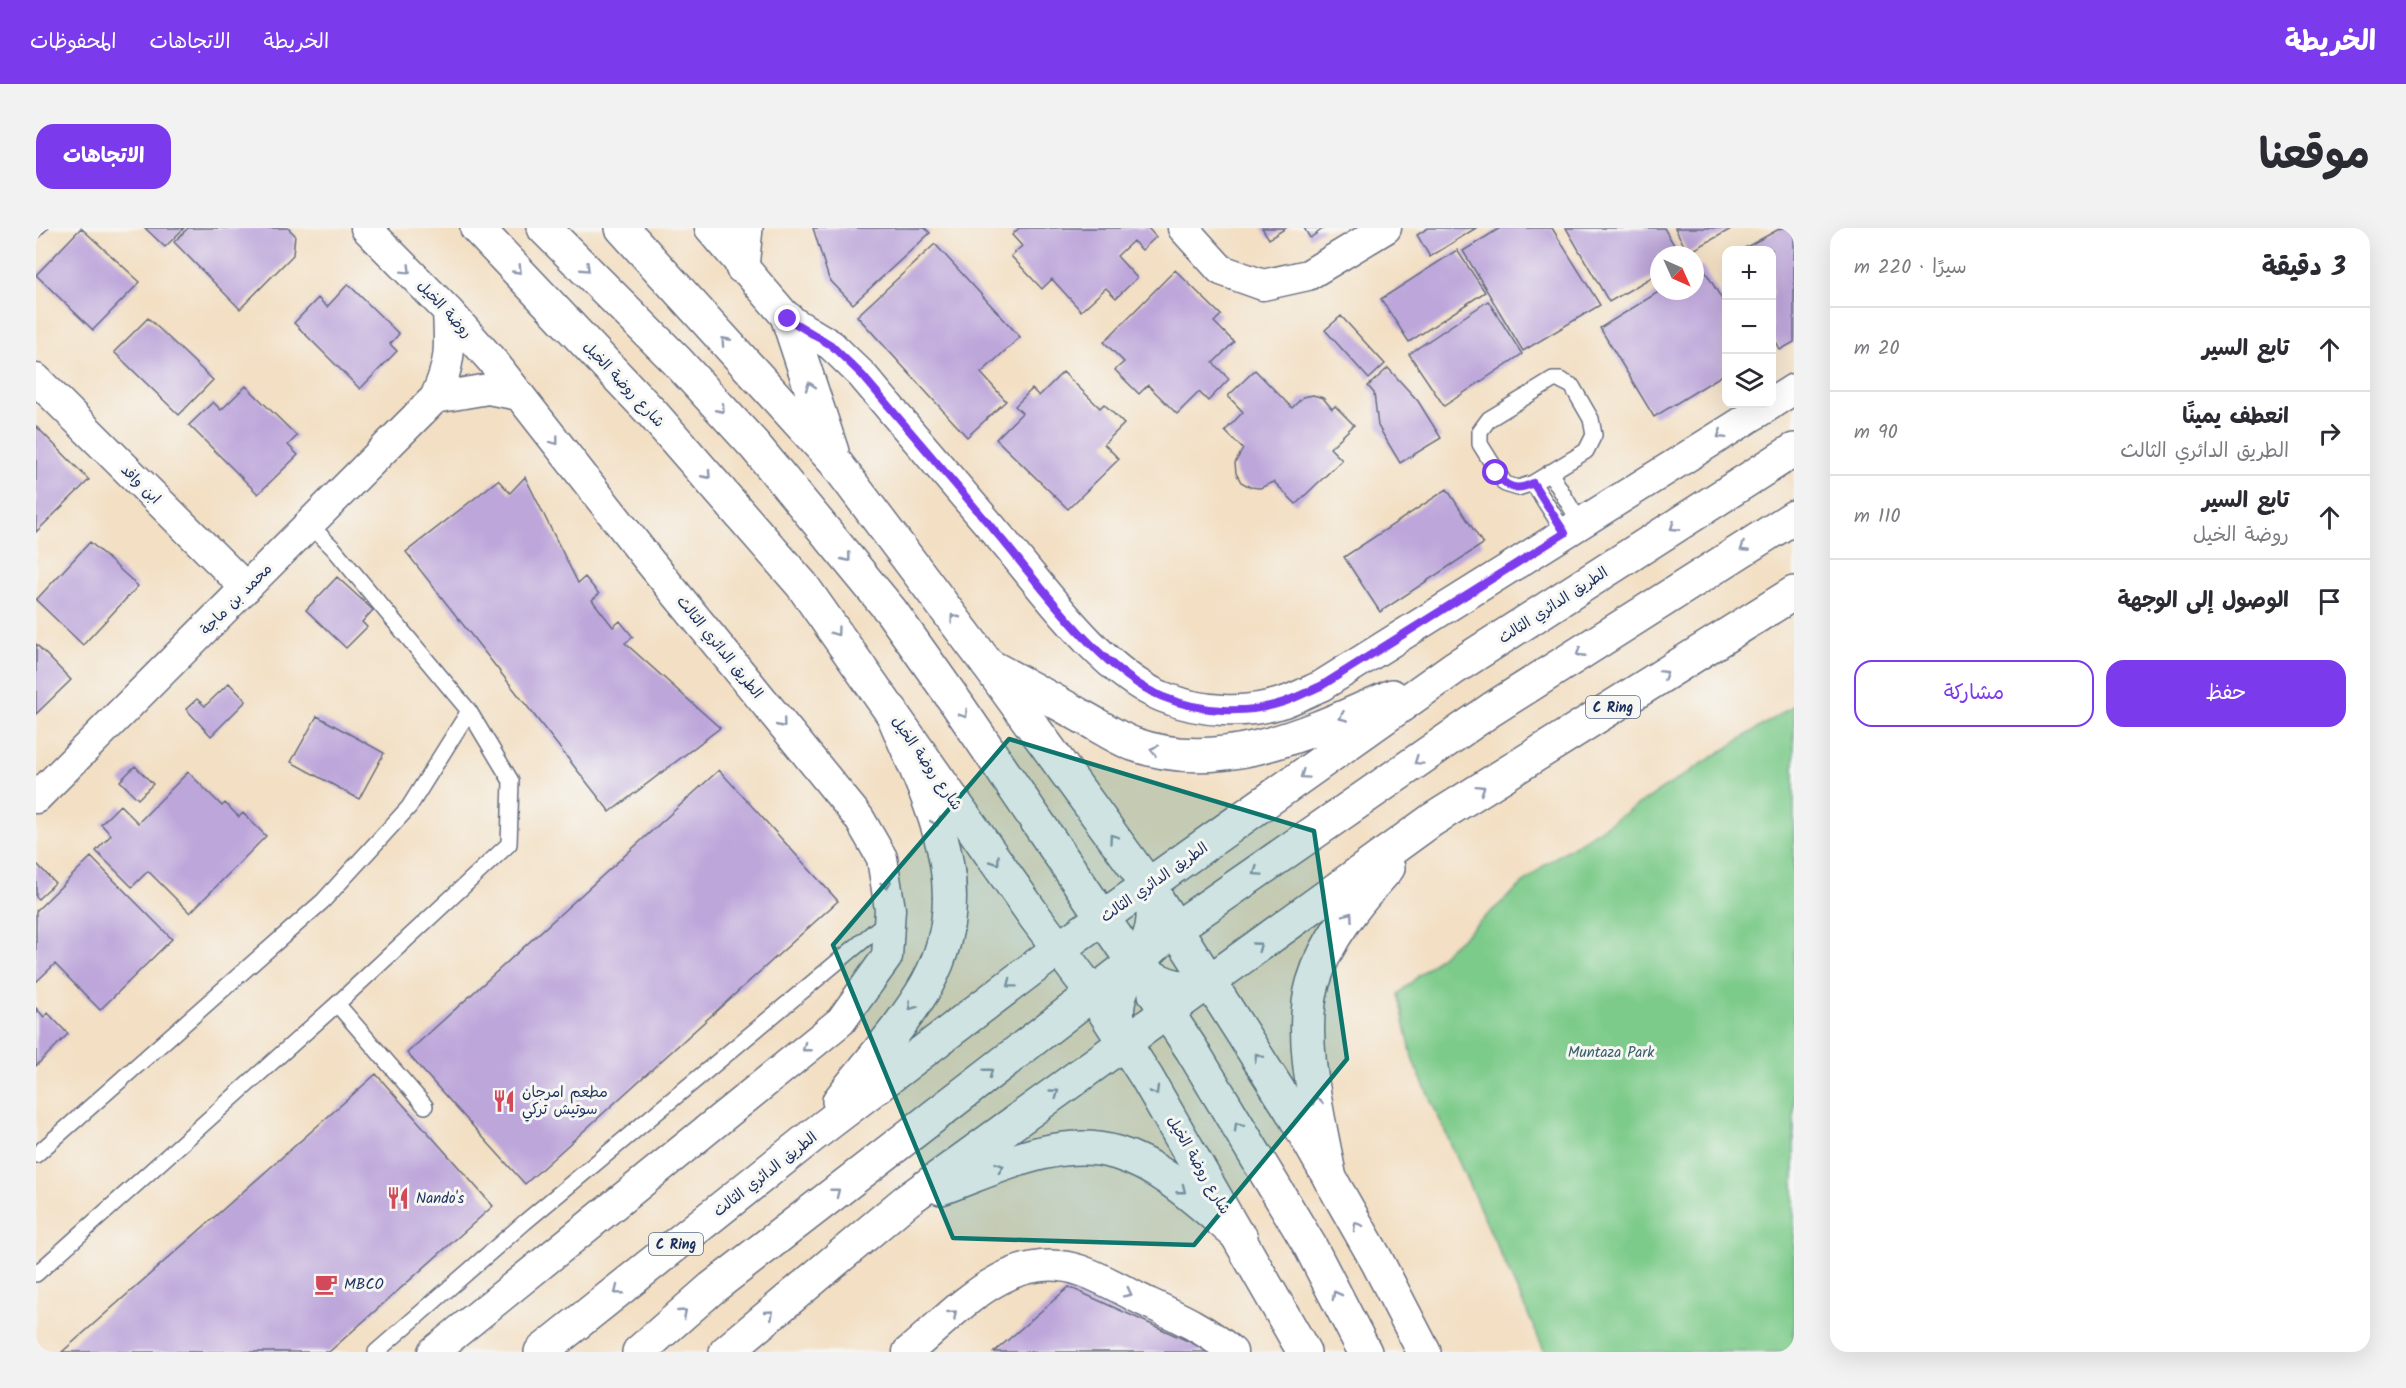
<!DOCTYPE html>
<html lang="ar">
<head>
<meta charset="utf-8">
<style>
	body { margin:0; font-family:Kalam,"Playpen Sans Arabic",sans-serif; background:#f2f2f3; color:#2b2b33; direction:rtl }
	.controls { position:absolute; right:18px; top:18px; display:grid; overflow:hidden; border-radius:12px; box-shadow:0 6px 24px #0002 }
	.controls button { width:54px; height:54px; display:grid; place-items:center; padding:0; border:0; border-bottom:2px solid #e1e1e2; background:#fff; color:#2b2b33; font:30px sans-serif }
	.compass { position:absolute; left:1614px; top:18px; width:54px; height:54px; border-radius:50%; background:#fff; box-shadow:0 6px 24px #0002; rotate:135deg }
	.stop { position:absolute; width:18px; height:18px; margin:-14px; border:4px solid #7c3aed; border-radius:50%; background:#fff }
	.stop.end { background:#7c3aed; border-color:#fff; box-shadow:0 2px 6px #0008 }
	.list { margin:0; padding:0; list-style:none }
	h2 { display:flex; justify-content:space-between; align-items:center; height:78px; margin:0; padding:0 24px; font-size:26px }
	h2 small { font-size:20px; font-weight:400; color:#7c7c81 }
	.list li { display:grid; grid-template-columns:39px 1fr auto; gap:18px; align-items:center; box-sizing:border-box; height:84px; padding:0 24px; border-top:2px solid #e1e1e2 }
	.list b { display:block; font-size:22px; white-space:nowrap }
	.list p { margin:0; font-size:20px; white-space:nowrap; color:#7c7c81 }
	.list em { font-size:20px; font-style:normal; color:#7c7c81 }
	.actions { display:flex; gap:12px; padding:18px 24px }
	.actions a { flex:1; padding:14px 0; border:2px solid #7c3aed; border-radius:18px; text-align:center; font-size:21px; color:#7c3aed }
	.actions .main { background:#7c3aed; color:#fff }
	.icon { flex:none; width:33px; height:33px; fill:none; stroke:currentColor; stroke-width:2; stroke-linecap:round; stroke-linejoin:round }
	.map { position:relative; flex:none; width:1758px; height:1124px; overflow:hidden; direction:ltr; border-radius:18px }
	header { display:flex; align-items:center; gap:36px; box-sizing:border-box; height:84px; padding:0 30px; background:#7c3aed; color:#fff }
	header strong { font-size:28px }
	nav { display:flex; gap:33px; margin-inline-start:auto; font-size:21px }
	.intro { display:flex; align-items:center; justify-content:space-between; box-sizing:border-box; height:144px; padding:0 36px }
	h1 { margin:0; font-size:42px }
	.button { padding:15px 27px; border-radius:18px; background:#7c3aed; color:#fff; font-size:21px; font-weight:700 }
	main { display:flex; gap:36px; padding:0 36px }
	aside { flex:1; background:#fff; border-radius:18px; box-shadow:0 6px 24px #0002 }
	.map>svg:first-child { display:block }
	.green { fill:#7dcb8a; stroke:#4c7d74; stroke-width:1.5 }
	.building { fill:#bda6da }
	.lines { fill:none; stroke-linecap:round; stroke-linejoin:round }
	.service-casing { stroke:#676d81; stroke-width:18 }
	.minor-casing { stroke:#676d81; stroke-width:33 }
	.tertiary-casing { stroke:#676d81; stroke-width:36 }
	.primary-casing { stroke:#676d81; stroke-width:36 }
	.trunk-casing { stroke:#676d81; stroke-width:36 }
	.service { stroke:#fff; stroke-width:15 }
	.minor { stroke:#fff; stroke-width:30 }
	.tertiary { stroke:#fff; stroke-width:33 }
	.primary { stroke:#fff; stroke-width:33 }
	.trunk { stroke:#fff; stroke-width:33 }
	.oneway { stroke:#8d97ae }
	.route { stroke:#7c3aed; stroke-width:8 }
	.marked { fill:#0f766e; fill-opacity:0.2; stroke:#0f766e; stroke-width:4.5; stroke-linejoin:round }
	.labels { text-anchor:middle; stroke-width:6; stroke-linejoin:round; paint-order:stroke }
	.shield { fill:#f6f6f2; stroke:#5d6b8a; stroke-width:1.5 }
	.shield-label { font-size:14px; font-weight:bold; fill:#1b2f5e }
	.street-label { font-size:15px; fill:#1b2f5e; stroke:#f6f6f2 }
	.park-label { font-size:15px; fill:#385e6b; stroke:#f6f6f2 }
	.poi-label { font-size:15px; fill:#1b2f5e; stroke:#f6f6f2; text-anchor:start }
</style>
</head>
<body>
<header>
<strong>الخريطة</strong>
<nav><a>الخريطة</a><a>الاتجاهات</a><a>المحفوظات</a></nav>
</header>
<div class="intro"><h1>موقعنا</h1><a class="button">الاتجاهات</a></div>
<main>
<aside>
<h2>3 دقيقة<small>سيرًا · 220 m</small></h2>
<ul class="list">
<li><svg class="icon" aria-label="ahead" viewBox="0 0 24 24"><path d="M12 20V5M6 11l6-6 6 6"/></svg><div><b>تابع السير</b></div><em>20 m</em></li>
<li><svg class="icon" aria-label="right" viewBox="0 0 24 24"><path d="M7 20v-9h11M14 6l5 5-5 5"/></svg><div><b>انعطف يمينًا</b><p>الطريق الدائري الثالث</p></div><em>90 m</em></li>
<li><svg class="icon" aria-label="ahead" viewBox="0 0 24 24"><path d="M12 20V5M6 11l6-6 6 6"/></svg><div><b>تابع السير</b><p>روضة الخيل</p></div><em>110 m</em></li>
<li><svg class="icon" aria-label="arrive" viewBox="0 0 24 24"><path d="M6 21V4h12l-3 4 3 4H6"/></svg><div><b>الوصول إلى الوجهة</b></div></li>
</ul>
<div class="actions"><a class="main">حفظ</a><a>مشاركة</a></div>
</aside>
<div class="map">
<svg width="1758" height="1124" viewBox="0 0 1758 1124">
	<rect width="100%" height="100%" fill="#f6f6f2"/>
	<filter id="ink" filterUnits="userSpaceOnUse"><feTurbulence type="fractalNoise" baseFrequency=".0167" numOctaves="2"/><feDisplacementMap in="SourceGraphic" scale="12" xChannelSelector="R" yChannelSelector="G"/><feConvolveMatrix kernelMatrix="1 2 1 2 8 2 1 2 1" color-interpolation-filters="sRGB"/></filter>
	<filter id="wash" filterUnits="userSpaceOnUse"><feTurbulence type="fractalNoise" baseFrequency=".008" numOctaves="4" result="noise"/><feDisplacementMap in="SourceGraphic" scale="24" xChannelSelector="R" yChannelSelector="G"/><feGaussianBlur stdDeviation="1.35" result="paint"/><feColorMatrix in="noise" values="0 0 0 0 0 0 0 0 0 0 0 0 0 0 0 0 0 1.4 0 .05"/><feComposite in="paint" operator="in"/></filter>
	<g filter="url(#wash)">
		<rect width="100%" height="100%" fill="#f3dfc3"/>
		<!-- green -->
		<path class="green" d="M 1758,477 L 1758,1124 L 1509,1124 L 1377,833 L 1362,766 L 1509,636 Z"/>
		<g id="blocks">
			<!-- building -->
			<path class="building" d="M 0,0 L 12,0 L 0,12 Z
				M 45,0 L 104,54 L 57,102 L 0,47 Z
				M 109,0 L 148,0 L 129,19 Z
				M 152,0 L 252,0 L 259,7 L 257,27 L 204,81 L 138,14 Z
				M 777,0 L 889,0 L 894,5 L 817,76 L 793,51 Z
				M 983,0 L 1112,0 L 1120,9 L 1106,22 L 1097,13 L 1081,28 L 1101,50 L 1080,70 L 1070,60 L 1045,83 L 1016,51 L 1006,61 L 975,28 L 986,18 L 976,7 Z
				M 1226,0 L 1250,0 L 1233,11 Z
				M 1268,0 L 1288,0 L 1274,10 Z
				M 1392,0 L 1440,0 L 1394,29 L 1381,7 Z
				M 1464,0 L 1516,0 L 1564,77 L 1487,123 L 1427,23 Z
				M 1530,0 L 1628,0 L 1644,27 L 1623,27 L 1623,45 L 1573,74 Z
				M 1639,0 L 1697,0 L 1652,25 Z
				M 1745,0 L 1758,0 L 1758,114 L 1744,122 L 1736,107 L 1736,22 L 1705,22 Z
				M 899,16 L 984,109 L 945,145 L 970,173 L 931,209 L 821,88 Z
				M 1421,22 L 1449,64 L 1373,114 L 1345,71 Z
				M 1666,38 L 1690,78 L 1690,145 L 1618,189 L 1564,100 L 1624,63 L 1659,63 L 1659,42 Z
				M 1139,42 L 1185,87 L 1178,94 L 1198,114 L 1177,135 L 1193,151 L 1172,173 L 1163,164 L 1141,186 L 1112,157 L 1103,166 L 1079,142 L 1088,134 L 1068,114 Z
				M 312,56 L 363,106 L 354,116 L 361,123 L 324,161 L 258,95 L 282,70 L 291,79 Z
				M 1452,73 L 1486,126 L 1408,178 L 1373,126 Z
				M 1305,88 L 1349,136 L 1333,151 L 1289,102 Z
				M 112,90 L 177,152 L 143,187 L 78,124 Z
				M 1352,140 L 1382,173 L 1405,210 L 1364,235 L 1342,198 L 1338,165 L 1332,158 Z
				M 1219,142 L 1256,180 L 1267,169 L 1277,167 L 1287,170 L 1296,181 L 1299,178 L 1318,197 L 1294,220 L 1306,232 L 1260,276 L 1238,254 L 1224,260 L 1214,259 L 1205,254 L 1200,245 L 1199,235 L 1207,221 L 1189,203 L 1207,184 L 1192,168 Z
				M 1027,144 L 1064,180 L 1068,176 L 1088,196 L 1068,216 L 1083,231 L 1032,281 L 960,211 L 986,185 L 979,178 L 996,161 L 1003,168 Z
				M 210,158 L 261,208 L 252,217 L 262,227 L 222,266 L 153,197 L 177,174 L 185,182 Z
				M 0,198 L 53,252 L 0,304 Z
				M 489,249 L 542,355 L 549,349 L 563,366 L 556,372 L 577,399 L 584,393 L 597,409 L 589,415 L 684,500 L 574,584 L 370,324 L 462,252 L 474,265 Z
				M 1411,261 L 1447,316 L 1344,384 L 1308,329 Z
				M 54,314 L 102,358 L 47,417 L 0,372 Z
				M 301,349 L 337,382 L 326,394 L 331,399 L 310,420 L 270,382 Z
				M 0,416 L 35,452 L 0,486 Z
				M 193,455 L 210,473 L 175,508 L 150,481 L 161,471 L 169,478 Z
				M 281,488 L 348,525 L 323,571 L 255,534 Z
				M 99,538 L 117,556 L 102,571 L 84,553 Z
				M 683,542 L 802,673 L 489,956 L 371,825 Z
				M 152,544 L 186,578 L 189,575 L 203,589 L 207,585 L 230,608 L 154,685 L 112,643 L 96,659 L 60,623 L 75,607 L 65,596 L 84,577 L 102,595 Z
				M 55,629 L 136,711 L 64,782 L 19,736 L 0,754 L 0,683 Z
				M 2,637 L 19,655 L 2,671 L 0,669 L 0,639 Z
				M 0,780 L 8,789 L 12,785 L 32,806 L 0,838 Z
				M 340,846 L 457,978 L 293,1124 L 26,1124 Z
				M 1033,1059 L 1176,1124 L 958,1124 Z"/>
		</g>
	</g>
	<g filter="url(#ink)">
		<use href="#blocks" fill-opacity="0" stroke="#676d81" stroke-width="1.5"/>
		<g class="lines">
			<!-- service casing -->
			<g class="service-casing">
				<path id="service" d="M 1517,152 L 1524,152 L 1536,158 L 1555,191 L 1558,207 L 1550,223 L 1497,255 L 1482,260 L 1469,256 L 1444,216 L 1444,203 L 1453,191 Z
					M 1514,244 L 1544,295
					M 1497,255 L 1529,305
					M 301,776 L 389,878
					M 0,927 L 287,673 L 373,579 L 433,483 L 298,321 L 274,297
					M 0,1046 L 301,776 L 473,616 L 475,553 L 433,483
					M 340,1124 L 489,994 L 853,691"/>
			</g>
			<!-- minor casing -->
			<g class="minor-casing">
				<path id="minor" d="M 330,0 L 412,83 L 459,136 L 614,334 L 823,590 L 846,630 L 854,681 L 851,729 L 805,793 L 397,1124
					M 674,0 L 752,91 L 795,117 L 826,147 C 873,203 920,258 968,314 C 1009,363 1067,445 1127,469 C 1164,484 1209,487 1248,474 C 1260,470 1273,463 1285,458 L 1735,176
					M 1147,0 L 1185,42 L 1227,57 L 1272,47 L 1350,0
					M 0,151 L 210,360
					M 399,170 L 452,161 L 483,167
					M 1736,175 L 1758,161
					M 0,570 L 399,170 C 415,135 414,121 412,83
					M 872,1124 C 921,1083 975,1018 1046,1043 C 1066,1050 1085,1061 1104,1071 C 1136,1086 1169,1100 1196,1124"/>
			</g>
			<!-- tertiary casing -->
			<g class="tertiary-casing">
				<path id="tertiary" d="M 706,39 L 710,0"/>
			</g>
			<!-- primary casing -->
			<g class="primary-casing">
				<path id="primary" d="M 441,0 L 617,186 L 766,357 L 999,689 L 1057,766 L 1111,850 L 1268,1124
					M 586,0 L 799,234 L 952,437 L 1112,657 L 1255,882 L 1341,1033 L 1388,1124
					M 752,91 L 796,224"/>
			</g>
			<!-- trunk casing -->
			<g class="trunk-casing">
				<path id="trunk" d="M 508,0 L 640,132 L 719,218 L 855,383 L 921,476 L 1097,734 C 1117,753 1145,767 1172,754
					M 952,437 C 983,454 1014,470 1045,488 C 1062,497 1079,509 1097,516 C 1186,548 1276,503 1356,468
					M 1119,766 L 1156,822 L 1274,1018 L 1329,1124
					M 1088,814 C 1067,766 1099,735 1133,705 L 1456,481 L 1758,289
					M 803,873 C 832,835 867,798 891,756 C 944,660 892,572 855,482
					M 1294,951 C 1284,894 1261,811 1277,755 C 1290,711 1322,673 1352,640
					M 905,960 C 958,941 1023,907 1081,925 C 1128,939 1168,979 1205,1010
					M 505,1124 L 776,908 L 1022,721 L 1418,440 L 1758,222
					M 603,1124 L 676,1060 L 1095,736 C 1118,713 1122,688 1112,657
					M 690,1124 L 870,973 L 1396,592 L 1758,365"/>
			</g>
			<!-- service -->
			<use href="#service" class="service"/>
			<!-- minor -->
			<use href="#minor" class="minor"/>
			<!-- tertiary -->
			<use href="#tertiary" class="tertiary"/>
			<!-- primary -->
			<use href="#primary" class="primary"/>
			<!-- trunk -->
			<use href="#trunk" class="trunk"/>
		</g>
		<!-- one-way arrows -->
		<defs><path id="oneway-chevron" d="M-2-3.5L2.5 0L-2 3.5" fill="none" stroke-width="1.6" stroke-linecap="round" stroke-linejoin="round" transform="scale(1.5)"/></defs>
		<g class="oneway">
			<use href="#oneway-chevron" transform="translate(550 40) rotate(44)"/>
			<use href="#oneway-chevron" transform="translate(371 42) rotate(45)"/>
			<use href="#oneway-chevron" transform="translate(482 42) rotate(46)"/>
			<use href="#oneway-chevron" transform="translate(689 113) rotate(-132)"/>
			<use href="#oneway-chevron" transform="translate(774 158) rotate(-108)"/>
			<use href="#oneway-chevron" transform="translate(685 181) rotate(48)"/>
			<use href="#oneway-chevron" transform="translate(1685 207) rotate(148)"/>
			<use href="#oneway-chevron" transform="translate(519 213) rotate(52)"/>
			<use href="#oneway-chevron" transform="translate(671 247) rotate(48)"/>
			<use href="#oneway-chevron" transform="translate(1638 299) rotate(147)"/>
			<use href="#oneway-chevron" transform="translate(1708 320) rotate(147)"/>
			<use href="#oneway-chevron" transform="translate(811 330) rotate(51)"/>
			<use href="#oneway-chevron" transform="translate(918 390) rotate(-127)"/>
			<use href="#oneway-chevron" transform="translate(800 404) rotate(54)"/>
			<use href="#oneway-chevron" transform="translate(1544 425) rotate(147)"/>
			<use href="#oneway-chevron" transform="translate(1628 446) rotate(-32)"/>
			<use href="#oneway-chevron" transform="translate(928 486) rotate(56)"/>
			<use href="#oneway-chevron" transform="translate(1307 489) rotate(156)"/>
			<use href="#oneway-chevron" transform="translate(746 496) rotate(51)"/>
			<use href="#oneway-chevron" transform="translate(1118 522) rotate(-166)"/>
			<use href="#oneway-chevron" transform="translate(1382 533) rotate(145)"/>
			<use href="#oneway-chevron" transform="translate(1268 547) rotate(145)"/>
			<use href="#oneway-chevron" transform="translate(1445 561) rotate(-32)"/>
			<use href="#oneway-chevron" transform="translate(900 594) rotate(71)"/>
			<use href="#oneway-chevron" transform="translate(1077 610) rotate(-126)"/>
			<use href="#oneway-chevron" transform="translate(960 633) rotate(55)"/>
			<use href="#oneway-chevron" transform="translate(1221 644) rotate(146)"/>
			<use href="#oneway-chevron" transform="translate(850 657) rotate(82)"/>
			<use href="#oneway-chevron" transform="translate(1313 688) rotate(-55)"/>
			<use href="#oneway-chevron" transform="translate(1222 718) rotate(-36)"/>
			<use href="#oneway-chevron" transform="translate(975 756) rotate(143)"/>
			<use href="#oneway-chevron" transform="translate(876 778) rotate(125)"/>
			<use href="#oneway-chevron" transform="translate(770 820) rotate(142)"/>
			<use href="#oneway-chevron" transform="translate(1222 829) rotate(-122)"/>
			<use href="#oneway-chevron" transform="translate(953 844) rotate(-38)"/>
			<use href="#oneway-chevron" transform="translate(1119 863) rotate(60)"/>
			<use href="#oneway-chevron" transform="translate(1019 865) rotate(-36)"/>
			<use href="#oneway-chevron" transform="translate(1281 873) rotate(-100)"/>
			<use href="#oneway-chevron" transform="translate(1202 898) rotate(-121)"/>
			<use href="#oneway-chevron" transform="translate(964 939) rotate(-19)"/>
			<use href="#oneway-chevron" transform="translate(1146 962) rotate(38)"/>
			<use href="#oneway-chevron" transform="translate(800 964) rotate(-38)"/>
			<use href="#oneway-chevron" transform="translate(1321 998) rotate(-120)"/>
			<use href="#oneway-chevron" transform="translate(582 1063) rotate(141)"/>
			<use href="#oneway-chevron" transform="translate(1092 1065) rotate(27)"/>
			<use href="#oneway-chevron" transform="translate(1300 1067) rotate(-118)"/>
			<use href="#oneway-chevron" transform="translate(647 1085) rotate(-41)"/>
			<use href="#oneway-chevron" transform="translate(734 1086) rotate(-41)"/>
			<use href="#oneway-chevron" transform="translate(917 1086) rotate(-41)"/>
		</g>
	</g>
	<g class="lines" filter="url(#ink)">
		<!-- route -->
		<path class="route" d="M 752,91 L 795,117 L 826,147 C 874,203 921,258 968,314 C 1009,363 1067,445 1127,469 C 1164,484 1209,487 1248,474 C 1260,470 1273,463 1285,458 L 1529,305 L 1497,255 C 1480,264 1470,259 1460,245"/>
	</g>
	<!-- marked area -->
	<path class="marked" d="M 973,511 L 1278,603 L 1311,831 L 1158,1017 L 917,1010 L 797,717 Z"/>
	<!-- icons -->
	<defs>
		<g id="restaurant-bare" transform="scale(1.8)"><path d="M-5-6h1v4h1v-4h1v4h1v-4h1v5L-1.5 .5V6h-2V.5L-5-1ZM5-6V6H3V1.5H1.5Q1.5-4 5-6Z" fill="#d1495b" stroke="#f6f6f2" stroke-width="2.5" paint-order="stroke"/></g>
		<g id="cafe-bare" transform="scale(1.8)"><path d="M-5.5-4.5H6V0H3Q3 3.5 0 3.5H-2.5Q-5.5 3.5-5.5 0ZM3-3.2v2h1.7v-2ZM-6 4.5H4V6H-6Z" fill="#d1495b" stroke="#f6f6f2" stroke-width="2.5" paint-order="stroke"/></g>
	</defs>
	<g fill-rule="evenodd">
		<use href="#restaurant-bare" x="468" y="873"/>
		<use href="#restaurant-bare" x="362" y="970"/>
		<use href="#cafe-bare" x="290" y="1056"/>
	</g>
	<g class="labels">
		<!-- shield labels -->
		<g class="shield">
			<rect x="1550" y="468" width="54" height="22" rx="4.5"/>
			<rect x="613" y="1005" width="54" height="22" rx="4.5"/>
		</g>
		<g class="shield-label">
			<text x="1577" y="484">C Ring</text>
			<text x="640" y="1021">C Ring</text>
		</g>
		<!-- street labels -->
		<g class="street-label">
			<text transform="translate(409 81) rotate(47)" y="5">روضة الخيل</text>
			<text transform="translate(588 156) rotate(47)" y="5">شارع روضة الخيل</text>
			<text transform="translate(105 256) rotate(45)" y="5">ابن وافد</text>
			<text transform="translate(200 371) rotate(-45)" y="5">محمد بن ماجة</text>
			<text transform="translate(1517 377) rotate(-33)" y="5">الطريق الدائري الثالث</text>
			<text transform="translate(684 419) rotate(51)" y="5">الطريق الدائري الثالث</text>
			<text transform="translate(891 535) rotate(55)" y="5">شارع روضة الخيل</text>
			<text transform="translate(1118 654) rotate(-35)" y="5">الطريق الدائري الثالث</text>
			<text transform="translate(1163 937) rotate(60)" y="5">شارع روضة الخيل</text>
			<text transform="translate(729 946) rotate(-38)" y="5">الطريق الدائري الثالث</text>
		</g>
		<!-- park labels -->
		<g class="park-label">
			<text x="1575" y="829">Muntaza Park</text>
		</g>
		<!-- poi labels -->
		<g class="poi-label">
			<text x="486" y="869">مطعم امرجان<tspan x="486" dy="17">سوتيش تركي</tspan></text>
			<text x="380" y="975">Nando's</text>
			<text x="308" y="1061">MBCO</text>
		</g>
	</g>
</svg>
<div class="controls">
<button>+</button>
<button>−</button>
<button><svg class="icon" aria-label="layers" viewBox="0 0 24 24"><path d="M12 4l9 5-9 5-9-5zM3 14l9 5 9-5"/></svg></button>
</div>
<svg class="compass" viewBox="-18 -18 36 36"><path d="M0-13l5 13h-10z" fill="#e53935"/><path d="M0 13l5-13h-10z" fill="#7c7c81"/></svg>
<div class="stop" style="left:1460px;top:245px"></div>
<div class="stop end" style="left:752px;top:91px"></div>
</div>
</main>
</body>
</html>
